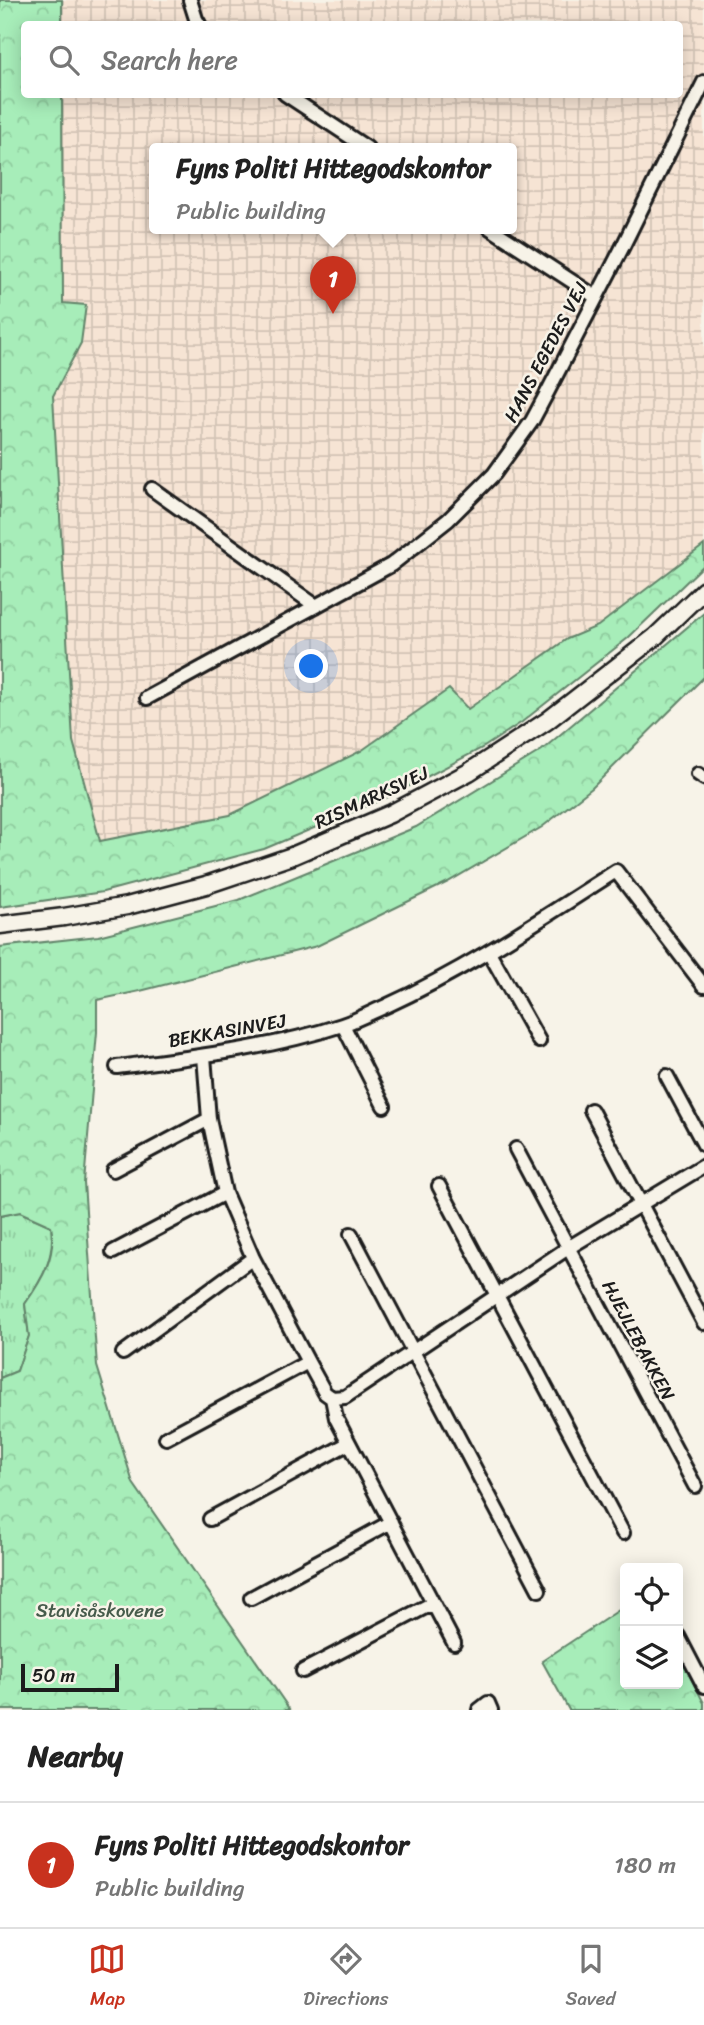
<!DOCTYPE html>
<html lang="en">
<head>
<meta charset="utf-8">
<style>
	body { margin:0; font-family:Sriracha,sans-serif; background:#f2f2f2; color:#222 }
	.controls { position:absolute; right:21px; bottom:21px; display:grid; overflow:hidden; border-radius:7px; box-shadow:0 4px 18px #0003 }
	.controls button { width:63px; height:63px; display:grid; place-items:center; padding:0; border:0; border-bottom:2px solid #e0e0e0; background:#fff; color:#222; font:35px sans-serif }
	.scale { position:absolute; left:21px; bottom:18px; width:98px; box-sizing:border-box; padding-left:7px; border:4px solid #1c1c1c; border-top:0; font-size:19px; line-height:24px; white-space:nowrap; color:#1c1c1c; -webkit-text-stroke:5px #f7f3e8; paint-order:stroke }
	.you { position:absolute; left:312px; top:667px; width:24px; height:24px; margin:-18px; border:5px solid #fff; border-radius:50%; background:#1a73e8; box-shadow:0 0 0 10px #1a73e833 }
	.badge { display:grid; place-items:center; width:46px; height:46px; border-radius:50%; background:#c8321e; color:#fff; font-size:23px; font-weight:700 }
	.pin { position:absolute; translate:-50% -58px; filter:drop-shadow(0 2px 4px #0008) }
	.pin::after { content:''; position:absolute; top:37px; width:24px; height:21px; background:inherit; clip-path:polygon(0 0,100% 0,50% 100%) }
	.popup { position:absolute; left:149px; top:143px; width:368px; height:91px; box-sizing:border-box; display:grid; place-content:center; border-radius:7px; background:#fff; filter:drop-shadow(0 2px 5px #0005); font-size:23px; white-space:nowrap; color:#767676 }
	.popup b { font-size:26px; color:#222 }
	.popup::after { content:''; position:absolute; left:50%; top:100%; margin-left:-14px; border:14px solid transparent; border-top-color:#fff }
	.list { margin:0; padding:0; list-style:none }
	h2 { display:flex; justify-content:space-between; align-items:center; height:91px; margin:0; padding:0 28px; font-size:30px }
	h2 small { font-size:23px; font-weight:400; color:#767676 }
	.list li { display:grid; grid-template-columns:46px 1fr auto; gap:21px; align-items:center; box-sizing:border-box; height:126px; padding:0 28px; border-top:2px solid #e0e0e0 }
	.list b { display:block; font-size:26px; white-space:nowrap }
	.list p { margin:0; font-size:23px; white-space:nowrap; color:#767676 }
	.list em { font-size:23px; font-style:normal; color:#767676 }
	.icon { flex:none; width:38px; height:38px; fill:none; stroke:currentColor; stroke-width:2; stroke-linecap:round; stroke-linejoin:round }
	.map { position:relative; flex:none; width:704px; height:1710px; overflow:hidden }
	.search { position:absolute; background:#fff; box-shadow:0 4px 18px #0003; left:21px; right:21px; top:21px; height:77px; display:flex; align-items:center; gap:18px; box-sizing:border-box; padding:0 24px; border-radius:7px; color:#767676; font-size:26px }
	.sheet { height:217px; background:#fff }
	nav { display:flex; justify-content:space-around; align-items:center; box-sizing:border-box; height:98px; border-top:2px solid #e0e0e0; background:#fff; font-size:19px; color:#767676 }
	nav a { display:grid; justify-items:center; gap:4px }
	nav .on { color:#c8321e }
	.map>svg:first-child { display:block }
	.industrial { fill:url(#industrial-grid); fill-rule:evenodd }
	.grass { fill:url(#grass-tufts); stroke:#62846a; stroke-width:2 }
	.forest { fill:url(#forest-crowns); stroke:#62846a; stroke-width:2 }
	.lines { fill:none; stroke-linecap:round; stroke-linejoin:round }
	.minor-casing { stroke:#1c1c1c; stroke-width:18 }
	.major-casing { stroke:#1c1c1c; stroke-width:21 }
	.minor { stroke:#f7f3e8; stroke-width:12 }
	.major { stroke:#f7f3e8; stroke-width:16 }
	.labels { text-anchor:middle; stroke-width:5; stroke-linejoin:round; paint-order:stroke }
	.street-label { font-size:19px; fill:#1c1c1c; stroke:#f7f3e8 }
	.park-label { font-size:19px; fill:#465b4b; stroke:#f7f3e8 }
</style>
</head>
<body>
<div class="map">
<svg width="704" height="1710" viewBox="0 0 704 1710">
	<defs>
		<pattern id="industrial-grid" width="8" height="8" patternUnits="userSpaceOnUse" patternTransform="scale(1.75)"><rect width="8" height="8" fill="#f6e4d4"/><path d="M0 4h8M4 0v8" fill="none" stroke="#d2c3b5"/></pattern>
		<pattern id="grass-tufts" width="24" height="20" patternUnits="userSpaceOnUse" patternTransform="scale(1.75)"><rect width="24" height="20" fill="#a7edb9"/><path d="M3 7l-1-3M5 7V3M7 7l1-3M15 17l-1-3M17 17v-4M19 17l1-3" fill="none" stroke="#8fcb9e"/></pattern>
		<pattern id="forest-crowns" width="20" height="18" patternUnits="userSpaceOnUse" patternTransform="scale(1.75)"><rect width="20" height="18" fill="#a7edb9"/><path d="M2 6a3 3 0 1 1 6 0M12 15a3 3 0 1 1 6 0" fill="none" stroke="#8fcb9e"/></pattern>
	</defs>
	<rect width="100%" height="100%" fill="#f7f3e8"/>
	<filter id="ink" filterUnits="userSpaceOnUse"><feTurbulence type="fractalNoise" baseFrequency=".0143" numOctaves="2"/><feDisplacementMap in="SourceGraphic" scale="14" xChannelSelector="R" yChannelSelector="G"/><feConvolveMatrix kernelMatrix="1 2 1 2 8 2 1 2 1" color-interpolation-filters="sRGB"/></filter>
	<g filter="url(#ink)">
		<!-- industrial -->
		<path class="industrial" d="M 62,0 L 704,0 L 704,545 L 598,626 L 567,639 L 467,709 L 449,689 L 361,751 L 230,815 L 100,841 L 73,741 L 53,395 L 81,343 L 86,305 L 63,304 L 62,95 L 680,94 L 680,24 L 62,24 ZM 154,148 L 512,148 L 512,228 L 154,228 Z"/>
		<!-- grass -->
		<path class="grass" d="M 20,1212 L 51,1226 C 56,1257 42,1279 25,1304 L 29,1336 L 17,1371 L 0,1378 L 0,1216 Z"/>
		<!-- forest -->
		<path class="forest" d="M 0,0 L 62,0 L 62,24 L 24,24 L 24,94 L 62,95 L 63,303 L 86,305 L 81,343 L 53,396 L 73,741 L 100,841 L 230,815 L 361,751 L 449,689 L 468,709 L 567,639 L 598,626 L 704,545 L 704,565 L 628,638 L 522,722 L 484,747 L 390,796 L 264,849 L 103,892 L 0,907 Z
			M 704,613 L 704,677 L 592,788 L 542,827 L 448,882 L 317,946 L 140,991 L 97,1000 L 97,1032 L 84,1183 L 97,1366 L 133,1483 L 290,1710 L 0,1710 L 0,1378 L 17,1371 L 29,1336 L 25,1304 C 42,1280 57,1256 51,1226 L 20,1212 L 0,1216 L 0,947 L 98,936 L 239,900 L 416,827 L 542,750 Z
			M 625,1606 L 625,1684 L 678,1684 L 678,1653 L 704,1703 L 704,1710 L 569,1710 L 542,1661 Z"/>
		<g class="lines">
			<!-- minor casing -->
			<g class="minor-casing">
				<path id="minor" d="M 190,0 L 196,19 L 199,24
					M 285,94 L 367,148
					M 490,228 L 596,297
					M 152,489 L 316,606
					M 147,698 L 391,565 L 448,520 L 494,474 L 532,421 L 548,391 L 622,248 L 704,82
					M 698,774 L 704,778
					M 489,952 L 539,1041
					M 343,1025 L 384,1106
					M 204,1056 L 209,1119 L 225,1193 L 253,1258 L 308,1362 L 325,1393 L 332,1398 L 345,1397 L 568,1248 L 704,1166
					M 117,1067 C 192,1057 270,1049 342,1025 C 357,1020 372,1012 386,1006 C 467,969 541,919 616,871 L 704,986
					M 667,1076 L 704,1145
					M 591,1110 L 704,1323
					M 516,1149 L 695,1486
					M 113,1170 L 209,1119
					M 439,1186 L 623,1533
					M 351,1234 L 539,1590
					M 113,1252 L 225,1193
					M 123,1353 L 253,1258
					M 332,1398 L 336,1418 L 454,1643
					M 166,1438 L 308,1362
					M 210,1519 L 349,1443
					M 251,1598 L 391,1522
					M 678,1636 L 704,1686
					M 303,1671 L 433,1603
					M 479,1710 L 488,1703 L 491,1710"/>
			</g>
			<!-- major casing -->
			<g class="major-casing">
				<path id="major" d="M 0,925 L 64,917 L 127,906 L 206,885 L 292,856 L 390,814 L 469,772 L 547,721 L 655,637 L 704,590"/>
			</g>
			<!-- minor -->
			<use href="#minor" class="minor"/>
			<!-- major -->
			<use href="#major" class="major"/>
		</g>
	</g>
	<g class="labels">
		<!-- street labels -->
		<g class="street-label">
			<text transform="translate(545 352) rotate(-62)" y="7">HANS EGEDES VEJ</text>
			<text transform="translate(371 797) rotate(-25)" y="7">RISMARKSVEJ</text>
			<text transform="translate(227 1030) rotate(-10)" y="7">BEKKASINVEJ</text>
			<text transform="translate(639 1340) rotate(62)" y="7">HJEJLEBAKKEN</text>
		</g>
		<!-- park labels -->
		<g class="park-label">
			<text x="100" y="1617">Stavisåskovene</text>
		</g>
	</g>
</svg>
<div class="controls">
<button><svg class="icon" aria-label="locate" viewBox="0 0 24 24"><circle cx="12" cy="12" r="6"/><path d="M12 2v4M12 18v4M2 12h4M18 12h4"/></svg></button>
<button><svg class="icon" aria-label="layers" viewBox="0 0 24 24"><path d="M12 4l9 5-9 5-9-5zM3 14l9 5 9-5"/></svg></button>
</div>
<div class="scale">50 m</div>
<div class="you"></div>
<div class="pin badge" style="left:333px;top:314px">1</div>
<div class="popup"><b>Fyns Politi Hittegodskontor</b>Public building</div>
<div class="search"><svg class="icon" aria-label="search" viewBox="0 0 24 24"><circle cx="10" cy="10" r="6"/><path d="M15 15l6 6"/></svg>Search here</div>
</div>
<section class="sheet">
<h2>Nearby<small></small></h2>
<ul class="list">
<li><span class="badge">1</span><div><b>Fyns Politi Hittegodskontor</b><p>Public building</p></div><em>180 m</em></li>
</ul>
</section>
<nav>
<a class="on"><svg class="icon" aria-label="map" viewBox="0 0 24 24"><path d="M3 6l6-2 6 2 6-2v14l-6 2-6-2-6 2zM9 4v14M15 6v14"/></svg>Map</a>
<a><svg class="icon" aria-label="directions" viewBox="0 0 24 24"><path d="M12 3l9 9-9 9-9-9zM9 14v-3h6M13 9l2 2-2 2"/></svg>Directions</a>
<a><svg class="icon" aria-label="saved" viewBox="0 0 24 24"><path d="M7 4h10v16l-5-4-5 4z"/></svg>Saved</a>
</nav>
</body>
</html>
